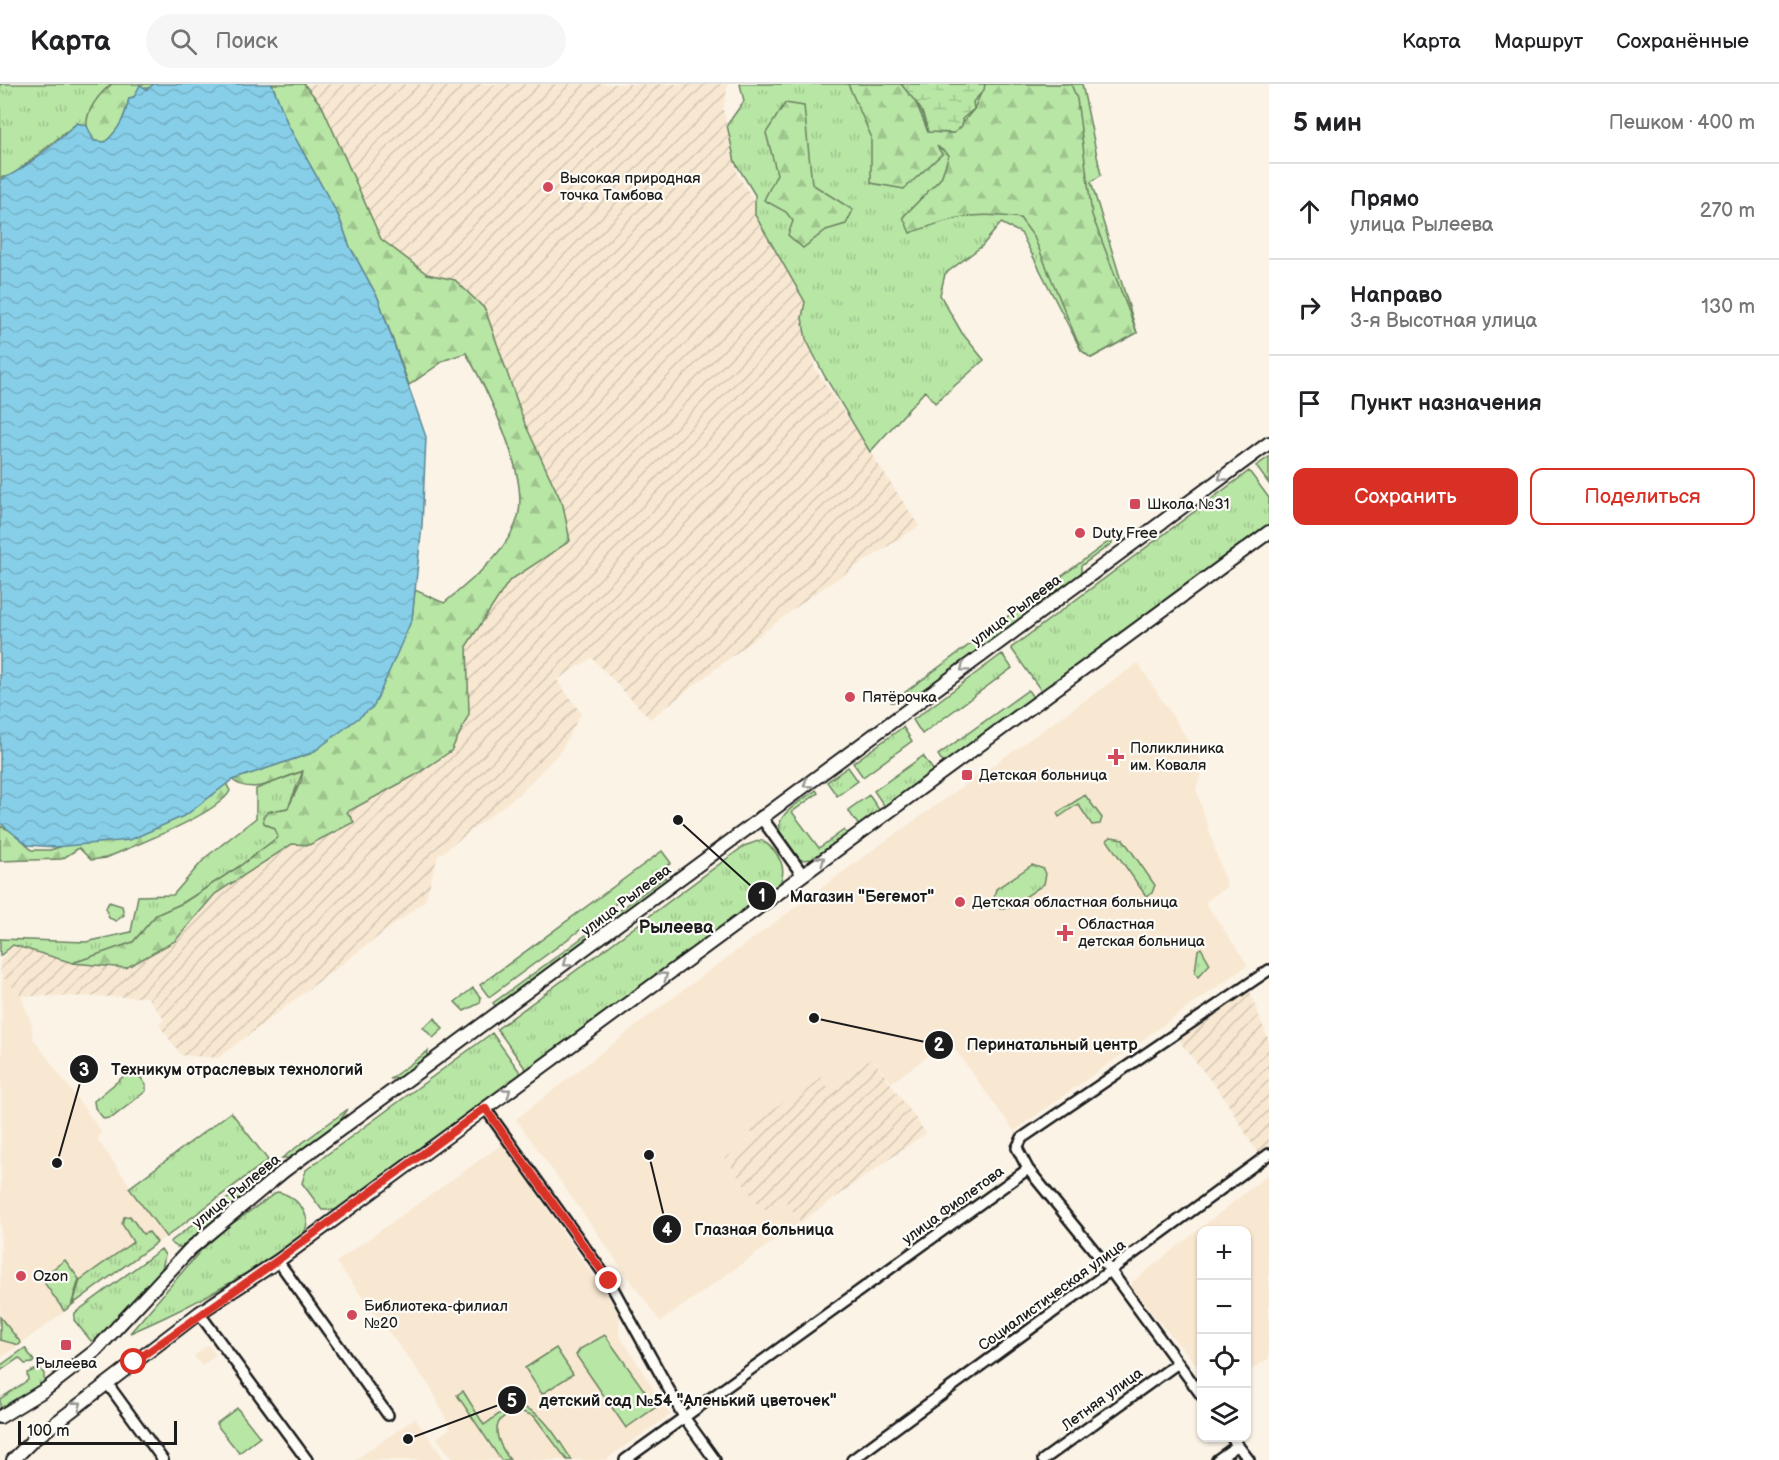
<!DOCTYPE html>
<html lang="ru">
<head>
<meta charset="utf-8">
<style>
	body { margin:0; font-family:"Balsamiq Sans",sans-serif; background:#f6f6f6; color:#202124 }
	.controls { position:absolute; right:18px; bottom:18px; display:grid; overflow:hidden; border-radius:12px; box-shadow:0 2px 4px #0004 }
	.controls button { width:54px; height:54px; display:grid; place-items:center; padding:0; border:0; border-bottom:2px solid #e0e0e0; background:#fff; color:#202124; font:30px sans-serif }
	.scale { position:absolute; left:18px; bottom:15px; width:159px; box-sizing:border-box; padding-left:6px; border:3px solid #1c1c1c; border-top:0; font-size:16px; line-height:21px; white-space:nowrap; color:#1c1c1c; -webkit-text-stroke:4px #fdfcf7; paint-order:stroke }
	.stop { position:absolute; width:18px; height:18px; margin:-14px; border:4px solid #d93025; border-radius:50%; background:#fff }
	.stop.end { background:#d93025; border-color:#fff; box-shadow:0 2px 6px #0008 }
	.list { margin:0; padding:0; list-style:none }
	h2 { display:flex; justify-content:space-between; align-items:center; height:78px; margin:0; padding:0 24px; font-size:26px }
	h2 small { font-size:20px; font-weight:400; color:#757577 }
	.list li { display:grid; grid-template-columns:39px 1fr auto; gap:18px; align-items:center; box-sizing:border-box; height:96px; padding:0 24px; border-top:2px solid #e0e0e0 }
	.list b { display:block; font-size:22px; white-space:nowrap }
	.list p { margin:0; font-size:20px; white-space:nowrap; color:#757577 }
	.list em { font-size:20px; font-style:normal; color:#757577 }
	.actions { display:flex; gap:12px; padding:18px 24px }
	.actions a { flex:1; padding:14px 0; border:2px solid #d93025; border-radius:12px; text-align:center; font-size:21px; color:#d93025 }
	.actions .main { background:#d93025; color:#fff }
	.icon { flex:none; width:33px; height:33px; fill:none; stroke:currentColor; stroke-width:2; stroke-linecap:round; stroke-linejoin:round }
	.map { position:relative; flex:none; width:1269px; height:1376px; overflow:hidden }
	header { display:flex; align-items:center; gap:36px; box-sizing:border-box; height:84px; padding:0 30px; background:#fff; border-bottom:2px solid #e0e0e0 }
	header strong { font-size:28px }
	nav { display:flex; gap:33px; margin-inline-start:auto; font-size:21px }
	.search { width:420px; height:54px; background:#f6f6f6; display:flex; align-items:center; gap:15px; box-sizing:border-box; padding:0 21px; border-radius:33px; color:#757577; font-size:22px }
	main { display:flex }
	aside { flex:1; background:#fff }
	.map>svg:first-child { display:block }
	.built { fill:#f8e8d2 }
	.industrial { fill:url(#industrial-furrows) }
	.grass { fill:url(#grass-tufts); stroke:#6a8160; stroke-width:1.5 }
	.forest { fill:url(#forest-firs); stroke:#6a8160; stroke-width:1.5 }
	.wetland { fill:url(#wetland-marsh); stroke:#6a8160; stroke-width:1.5 }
	.pitch { fill:#b8e6a5; stroke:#6a8160; stroke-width:1.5 }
	.water { fill:url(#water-waves); stroke:#5c8796; stroke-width:1.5 }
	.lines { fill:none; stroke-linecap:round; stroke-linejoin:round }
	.minor-casing { stroke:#1c1c1c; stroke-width:14 }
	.tertiary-casing { stroke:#1c1c1c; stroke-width:15 }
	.secondary-casing { stroke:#1c1c1c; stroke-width:16 }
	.minor { stroke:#fdfcf7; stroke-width:9 }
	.tertiary { stroke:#fdfcf7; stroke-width:10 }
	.secondary { stroke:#fdfcf7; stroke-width:12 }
	.oneway { stroke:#989794 }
	.route { stroke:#d93025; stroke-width:8 }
	.poi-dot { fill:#d1495b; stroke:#fdfcf7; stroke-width:2 }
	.labels { text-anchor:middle; stroke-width:4.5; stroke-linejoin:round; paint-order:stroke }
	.poi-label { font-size:15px; fill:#1c1c1c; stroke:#fdfcf7; text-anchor:start }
	.street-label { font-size:15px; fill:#1c1c1c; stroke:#fdfcf7 }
	.quarter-label { font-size:18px; font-weight:bold; fill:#1c1c1c; stroke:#fdfcf7 }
	.leader { fill:none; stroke:#1c1c1c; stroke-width:2 }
	.callout-dot { fill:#1c1c1c; stroke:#fdfcf7; stroke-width:2 }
	.mark-label { font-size:18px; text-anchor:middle; font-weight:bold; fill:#fff }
	.callout-label { font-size:16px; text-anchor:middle; font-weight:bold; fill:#1c1c1c; stroke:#fdfcf7; stroke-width:4.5; stroke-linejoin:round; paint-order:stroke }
</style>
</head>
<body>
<header>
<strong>Карта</strong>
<div class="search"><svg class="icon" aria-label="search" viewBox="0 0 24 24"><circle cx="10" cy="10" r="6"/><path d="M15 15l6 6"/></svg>Поиск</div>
<nav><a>Карта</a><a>Маршрут</a><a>Сохранённые</a></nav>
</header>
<main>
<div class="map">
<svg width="1269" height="1376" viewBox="0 0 1269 1376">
	<defs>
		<pattern id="industrial-furrows" width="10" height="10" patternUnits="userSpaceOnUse" patternTransform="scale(1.5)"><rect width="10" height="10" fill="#f8e8d2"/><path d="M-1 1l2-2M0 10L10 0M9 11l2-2" fill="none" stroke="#d4c6b4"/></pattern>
		<pattern id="grass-tufts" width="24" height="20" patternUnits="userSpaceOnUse" patternTransform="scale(1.5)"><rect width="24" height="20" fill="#b8e6a5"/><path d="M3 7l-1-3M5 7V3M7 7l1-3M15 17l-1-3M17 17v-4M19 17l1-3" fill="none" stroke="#9ec58d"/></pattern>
		<pattern id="forest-firs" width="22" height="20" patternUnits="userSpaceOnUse" patternTransform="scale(1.5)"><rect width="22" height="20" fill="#b8e6a5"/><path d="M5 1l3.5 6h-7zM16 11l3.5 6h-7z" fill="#9ec58d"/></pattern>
		<pattern id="wetland-marsh" width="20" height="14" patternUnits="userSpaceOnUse" patternTransform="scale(1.5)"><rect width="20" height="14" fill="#b8e6a5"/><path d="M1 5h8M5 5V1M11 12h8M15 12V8" fill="none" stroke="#9ec58d"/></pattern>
		<pattern id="water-waves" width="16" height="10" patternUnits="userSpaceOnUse" patternTransform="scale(1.5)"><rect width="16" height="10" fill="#87cfe8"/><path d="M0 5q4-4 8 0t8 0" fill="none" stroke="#74b1c6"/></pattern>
	</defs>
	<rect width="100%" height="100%" fill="#fbf3e6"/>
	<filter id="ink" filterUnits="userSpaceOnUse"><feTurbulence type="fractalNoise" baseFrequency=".0167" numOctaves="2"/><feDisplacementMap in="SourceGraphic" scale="12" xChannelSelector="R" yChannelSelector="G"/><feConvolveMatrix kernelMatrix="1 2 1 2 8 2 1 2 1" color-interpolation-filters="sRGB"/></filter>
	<g filter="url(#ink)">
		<!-- built -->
		<path class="built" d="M 1138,579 L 1204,681 L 1196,705 L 1227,803 L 1205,818 L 1248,881 L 1014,1047 L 949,957 L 891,999 L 872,974 L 830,1005 L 820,992 L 748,1044 L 754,1053 L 725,1074 L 762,1125 L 785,1117 L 801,1138 L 660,1238 L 516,1035 L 659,924 L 874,765 Z
			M 2,889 L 21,912 L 32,941 L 33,954 L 101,1047 L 98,1056 L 166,1153 L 0,1275 Z
			M 502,1060 L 620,1231 L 619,1250 L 670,1331 L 605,1376 L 453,1376 L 437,1354 L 450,1344 L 431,1304 L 336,1178 Z
			M 1269,1090 L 1269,1274 L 1247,1289 L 1246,1146 L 1202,1146 L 1201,1286 L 1131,1205 L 1132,1198 Z
			M 208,1261 L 216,1271 L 202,1282 L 194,1272 Z
			M 415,1334 L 445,1376 L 355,1376 Z"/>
		<!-- industrial -->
		<path class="industrial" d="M 304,0 L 728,0 L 723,25 L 738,91 L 815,215 L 814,283 L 919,442 L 811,512 L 650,635 L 592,574 L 557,596 L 581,629 L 561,667 L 519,710 L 438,772 L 425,817 L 218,974 L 181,971 L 159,941 L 164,935 L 147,913 L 21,912 L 0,889 L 0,877 L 13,861 L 73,879 L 126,884 L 175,857 L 215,810 L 292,759 L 309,761 L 353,738 L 346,728 L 414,692 L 469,630 L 467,561 L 509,497 L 570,457 L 563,421 L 525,340 L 485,225 L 455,196 L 427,190 L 381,155 L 322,22 Z
			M 1249,905 L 1269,958 L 1269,1062 L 1258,1070 L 1223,1012 L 1180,958 L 1181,951 Z
			M 872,974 L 926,1049 L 801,1138 L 785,1117 L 762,1126 L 725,1074 L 754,1053 L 748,1044 L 820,991 L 830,1005 Z"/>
		<!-- grass -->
		<path class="grass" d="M 0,0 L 112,0 C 96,12 91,23 87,42 L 77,39 L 10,93 L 0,93 Z
			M 740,0 L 1082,0 L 1101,91 L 1091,98 L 1137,249 L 1091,274 L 1081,266 L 1021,149 L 1001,139 L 982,162 L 945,190 L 940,211 L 962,249 L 984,276 L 935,319 L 925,307 L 870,368 L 824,291 L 806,255 L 802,234 L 805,218 L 755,131 L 755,111 L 735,78 L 727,41 L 744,17 Z
			M 1269,373 L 1269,400 L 1256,382 Z
			M 1249,387 L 1269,414 L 1269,441 L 1042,608 L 1011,564 Z
			M 1112,455 L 1112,459 L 1081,482 L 1081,491 L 911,616 L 892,618 Z
			M 1002,570 L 1012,584 L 922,650 L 913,636 Z
			M 1028,606 L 1034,615 L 944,680 L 938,671 Z
			M 903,643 L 912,657 L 863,693 L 853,679 Z
			M 923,672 L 934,687 L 885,723 L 874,707 Z
			M 848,683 L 858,697 L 837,712 L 827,698 Z
			M 303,687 L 288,724 L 268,728 L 264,739 L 275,745 L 278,753 L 240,782 L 183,819 L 156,831 L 133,858 L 116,865 L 73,879 L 13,861 L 0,872 L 0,855 L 86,858 L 131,848 L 138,812 L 173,811 L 206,773 L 256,734 L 256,705 Z
			M 816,706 L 818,709 L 792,728 L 819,764 L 844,746 L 847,750 L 814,775 L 801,776 C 793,771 790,765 785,758 C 766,734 799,719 816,706 Z
			M 869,711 L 880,727 L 859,742 L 848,726 Z
			M 1085,711 L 1102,734 L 1100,740 L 1092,741 L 1078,720 L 1059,733 L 1057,729 Z
			M 1111,753 L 1123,755 L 1152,797 L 1155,801 L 1152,809 L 1146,812 L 1107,756 Z
			M 761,756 C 780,767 791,788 775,806 L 527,987 L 497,945 L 744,762 Z
			M 662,767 L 671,779 L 489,913 L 480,901 Z
			M 1032,781 L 1044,785 L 1046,790 L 1044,800 L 1009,824 L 1000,825 L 994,814 L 996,805 Z
			M 665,793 L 668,797 L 496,923 L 493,919 Z
			M 1201,864 L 1210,880 L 1198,893 L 1195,888 L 1198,866 Z
			M 473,904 L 481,914 L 480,919 L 464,927 L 455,918 Z
			M 435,934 L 443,945 L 433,954 L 423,943 Z
			M 492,949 L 522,991 L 340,1126 L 322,1126 L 302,1099 L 306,1086 Z
			M 428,967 L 427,973 L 401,993 L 390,995 Z
			M 130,987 L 137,988 L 146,1001 L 146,1007 L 113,1033 L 104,1035 L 95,1024 L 94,1017 Z
			M 348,1025 L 337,1041 L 291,1074 L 282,1074 Z
			M 231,1028 L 268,1076 L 166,1153 L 129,1104 Z
			M 271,1082 L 269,1091 L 182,1163 L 177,1163 L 170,1158 Z
			M 277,1108 C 296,1110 315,1133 303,1150 C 248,1192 193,1222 130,1249 L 202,1165 L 229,1142 Z
			M 130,1132 L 143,1150 L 149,1148 L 157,1158 L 73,1220 L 80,1196 L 133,1158 L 122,1140 L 124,1133 Z
			M 161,1165 L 165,1171 L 162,1185 L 98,1255 L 91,1257 L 74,1236 L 75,1229 Z
			M 65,1176 L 79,1195 L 71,1222 L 64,1227 L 41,1194 Z
			M 0,1233 L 21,1259 L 19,1261 L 0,1256 Z
			M 25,1264 L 34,1277 L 32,1279 L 25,1280 L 19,1274 L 0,1287 L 0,1282 Z
			M 40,1284 L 44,1290 L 44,1298 L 0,1329 L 0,1315 L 28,1296 L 27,1289 Z"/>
		<!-- forest -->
		<path class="forest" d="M 112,0 L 154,0 L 153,3 L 139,6 L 134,13 L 129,14 C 125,33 120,45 105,58 L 94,57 C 76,38 96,12 112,0 Z
			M 272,0 L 304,0 L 322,22 L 381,155 L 427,190 L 455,196 L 485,225 L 525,340 L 563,421 L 570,457 L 509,497 L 467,561 L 469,630 L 451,667 L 414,692 L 347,728 L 354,738 L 309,761 L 292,760 L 215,810 L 175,857 L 126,884 L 73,879 L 133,858 L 156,831 L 183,819 L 240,782 L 278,753 L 275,745 L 264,739 L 263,733 L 268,728 L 288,724 L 301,697 L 303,687 C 278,694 255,713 232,696 L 312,669 L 412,535 L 415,506 L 444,519 C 470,498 509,466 518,433 C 529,390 488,307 466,269 L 445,276 L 409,301 L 378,214 L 350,163 L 339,133 L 288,41 Z
			M 848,0 L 905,0 L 914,13 L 928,48 L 954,49 L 974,25 L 985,0 L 1071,0 L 1077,15 L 1092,131 L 1137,249 L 1091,274 L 1081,266 L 1034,153 L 1020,134 C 972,127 955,133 910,149 L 903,133 L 941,94 L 949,71 L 937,62 L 942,70 L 904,105 L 871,99 L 871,52 Z
			M 785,19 L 804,22 L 812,100 L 853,126 L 846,140 L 826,146 L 803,164 L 788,151 L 793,137 L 786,128 L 764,116 L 777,90 L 766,49 Z
			M 222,691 L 230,707 C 218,730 133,762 106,774 L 91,776 L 79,764 L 62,775 L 0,777 L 0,742 L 17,749 L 31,766 L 50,766 L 76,758 Z
			M 109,818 L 122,822 L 124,831 L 116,837 L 109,834 L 106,824 Z"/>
		<!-- wetland -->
		<path class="wetland" d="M 901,0 L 985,0 L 984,6 L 973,18 L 974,25 L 962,35 L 962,42 L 954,49 L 928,48 C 921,18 917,21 901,0 Z"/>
		<!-- pitch -->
		<path class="pitch" d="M 605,1251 L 656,1323 L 626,1344 L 576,1271 L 580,1265 Z
			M 556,1264 L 573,1290 L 542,1310 L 525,1284 Z
			M 463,1307 L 484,1341 C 492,1336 499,1329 507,1325 C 537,1312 558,1357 572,1376 L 567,1376 L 534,1332 L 519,1327 C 486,1333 496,1357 510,1376 L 501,1376 L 457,1311 Z
			M 237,1324 L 260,1353 L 239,1369 L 216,1340 Z"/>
		<!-- water -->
		<path class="water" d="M 154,0 L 272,0 L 288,41 L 339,133 L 350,163 L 378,214 L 426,353 L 422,441 L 412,535 L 374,622 L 312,669 L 232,696 L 186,731 L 130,756 L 55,763 L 28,761 L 0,739 L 0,95 C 17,92 63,53 77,39 L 87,42 L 94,57 L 105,58 C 120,45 125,33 129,14 L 134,13 L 140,1 L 147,5 Z"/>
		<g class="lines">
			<!-- minor casing -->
			<g class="minor-casing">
				<path id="minor" d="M 485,1024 L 609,1197 L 684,1333 L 715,1376
					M 278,1177 L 388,1331
					M 199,1229 L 307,1376
					M 107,1299 L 163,1376
					M 1202,1312 L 1110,1186 L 1028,1085 L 1017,1064 L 1022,1054 L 1269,886
					M 1232,1354 L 1249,1376
					M 625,1376 L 1028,1085
					M 852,1376 L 1269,1070
					M 1043,1376 L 1178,1279
					M 1217,1376 L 1238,1361"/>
			</g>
			<!-- tertiary casing -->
			<g class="tertiary-casing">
				<path id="tertiary" d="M 761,733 L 802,790"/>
			</g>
			<!-- secondary casing -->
			<g class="secondary-casing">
				<path id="secondary" d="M 0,1333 L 46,1305 L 95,1267 L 190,1165 L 284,1087 L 1269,359
					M 13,1376 L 32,1357 L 199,1229 L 278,1177 L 1269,448"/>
			</g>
			<!-- minor -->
			<use href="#minor" class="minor"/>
			<!-- tertiary -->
			<use href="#tertiary" class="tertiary"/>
			<!-- secondary -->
			<use href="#secondary" class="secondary"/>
		</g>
		<!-- one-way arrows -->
		<defs><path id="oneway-chevron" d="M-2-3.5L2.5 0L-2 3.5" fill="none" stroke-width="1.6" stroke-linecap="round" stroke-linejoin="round" transform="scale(1.5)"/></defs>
		<g class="oneway">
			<use href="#oneway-chevron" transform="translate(1222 393) rotate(144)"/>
			<use href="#oneway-chevron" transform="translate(964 584) rotate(143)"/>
			<use href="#oneway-chevron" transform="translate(807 700) rotate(144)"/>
			<use href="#oneway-chevron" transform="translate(821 776) rotate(-36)"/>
			<use href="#oneway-chevron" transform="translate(567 879) rotate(143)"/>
			<use href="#oneway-chevron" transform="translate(664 892) rotate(-36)"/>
			<use href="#oneway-chevron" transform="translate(507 1008) rotate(-36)"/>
			<use href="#oneway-chevron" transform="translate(78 1321) rotate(-38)"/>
		</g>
	</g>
	<g class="lines" filter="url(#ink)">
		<!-- route -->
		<path class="route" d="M 134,1278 L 278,1176 L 485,1024 L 609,1197"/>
	</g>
	<!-- markers -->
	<g class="poi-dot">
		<circle cx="548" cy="103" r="6"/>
		<rect x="1129" y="414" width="12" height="12" rx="3"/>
		<circle cx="1080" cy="449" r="6"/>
		<circle cx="850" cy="613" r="6"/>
		<path d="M1113 664h6v6h6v6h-6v6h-6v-6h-6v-6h6z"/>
		<rect x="961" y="685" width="12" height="12" rx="3"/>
		<circle cx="960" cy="818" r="6"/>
		<path d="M1062 840h6v6h6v6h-6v6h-6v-6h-6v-6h6z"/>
		<circle cx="21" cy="1192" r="6"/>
		<circle cx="352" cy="1231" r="6"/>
		<rect x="60" y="1255" width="12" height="12" rx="3"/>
	</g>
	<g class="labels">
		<!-- poi labels -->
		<g class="poi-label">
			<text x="560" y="99">Высокая природная<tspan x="560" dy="17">точка Тамбова</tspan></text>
			<text x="1147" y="425">Школа №31</text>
			<text x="1092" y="454">Duty Free</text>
			<text x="862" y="618">Пятёрочка</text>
			<text x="1130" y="669">Поликлиника<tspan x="1130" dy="17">им. Коваля</tspan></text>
			<text x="979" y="696">Детская больница</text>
			<text x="972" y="823">Детская областная больница</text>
			<text x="1078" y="845">Областная<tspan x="1078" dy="17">детская больница</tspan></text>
			<text x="33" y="1197">Ozon</text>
			<text x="364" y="1227">Библиотека-филиал<tspan x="364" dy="17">№20</tspan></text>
			<text x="66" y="1284" text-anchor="middle">Рылеева</text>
		</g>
		<!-- street labels -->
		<g class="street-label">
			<text transform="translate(1016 526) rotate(-37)" y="5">улица Рылеева</text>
			<text transform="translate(626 816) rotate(-37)" y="5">улица Рылеева</text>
			<text transform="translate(236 1107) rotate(-39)" y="5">улица Рылеева</text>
			<text transform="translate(953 1121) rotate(-36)" y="5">улица Фиолетова</text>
			<text transform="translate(1052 1211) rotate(-36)" y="5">Социалистическая улица</text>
			<text transform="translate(1102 1315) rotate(-36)" y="5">Летняя улица</text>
		</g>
		<!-- quarter labels -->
		<g class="quarter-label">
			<text x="676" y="849">Рылеева</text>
		</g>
	</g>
	<!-- callouts -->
	<path class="leader" d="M678 736L762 812M814 934L939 961M57 1079L84 985M649 1071L667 1145M408 1355L512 1316"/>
	<g class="callout-dot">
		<circle cx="678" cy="736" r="6"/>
		<circle cx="814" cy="934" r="6"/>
		<circle cx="57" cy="1079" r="6"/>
		<circle cx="649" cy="1071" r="6"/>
		<circle cx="408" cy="1355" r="6"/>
		<circle cx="762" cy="812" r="15"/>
		<circle cx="939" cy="961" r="15"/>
		<circle cx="84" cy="985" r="15"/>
		<circle cx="667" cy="1145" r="15"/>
		<circle cx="512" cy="1316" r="15"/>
	</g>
	<g class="mark-label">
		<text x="762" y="818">1</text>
		<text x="939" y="967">2</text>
		<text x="84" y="992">3</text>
		<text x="667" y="1152">4</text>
		<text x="512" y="1323">5</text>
	</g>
	<g class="callout-label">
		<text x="862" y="818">Магазин "Бегемот"</text>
		<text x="1052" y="966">Перинатальный центр</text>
		<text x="237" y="991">Техникум отраслевых технологий</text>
		<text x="764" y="1151">Глазная больница</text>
		<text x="688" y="1322">детский сад №54 "Аленький цветочек"</text>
	</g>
</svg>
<div class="controls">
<button>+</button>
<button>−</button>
<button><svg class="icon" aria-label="locate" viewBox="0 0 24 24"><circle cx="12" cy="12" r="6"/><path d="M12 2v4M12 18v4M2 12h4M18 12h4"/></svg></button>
<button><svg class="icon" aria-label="layers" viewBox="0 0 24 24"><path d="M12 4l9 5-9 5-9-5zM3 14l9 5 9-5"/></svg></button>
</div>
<div class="scale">100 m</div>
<div class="stop" style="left:134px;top:1278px"></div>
<div class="stop end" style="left:609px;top:1197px"></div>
</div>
<aside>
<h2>5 мин<small>Пешком · 400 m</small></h2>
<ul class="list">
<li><svg class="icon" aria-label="ahead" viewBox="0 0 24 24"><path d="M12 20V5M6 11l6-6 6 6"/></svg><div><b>Прямо</b><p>улица Рылеева</p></div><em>270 m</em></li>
<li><svg class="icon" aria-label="right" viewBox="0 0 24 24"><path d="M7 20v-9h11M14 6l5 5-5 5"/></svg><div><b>Направо</b><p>3-я Высотная улица</p></div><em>130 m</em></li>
<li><svg class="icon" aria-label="arrive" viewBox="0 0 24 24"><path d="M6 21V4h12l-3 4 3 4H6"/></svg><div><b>Пункт назначения</b></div></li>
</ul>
<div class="actions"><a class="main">Сохранить</a><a>Поделиться</a></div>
</aside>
</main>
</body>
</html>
